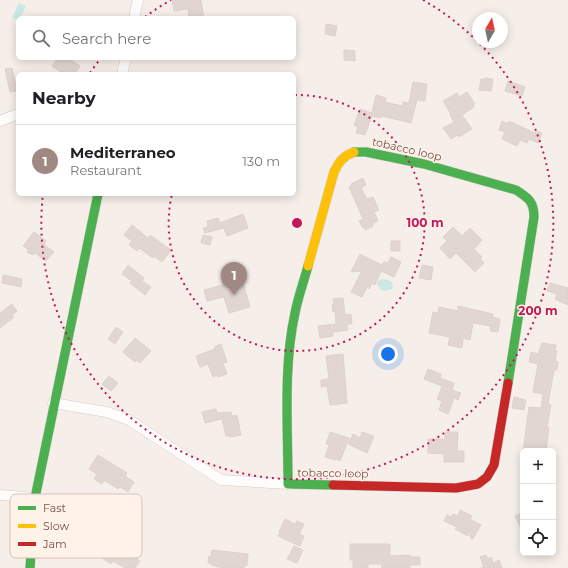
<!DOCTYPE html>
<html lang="en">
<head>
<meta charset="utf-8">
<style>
	body { margin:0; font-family:Montserrat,sans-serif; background:#f2f2f2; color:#202124 }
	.controls { position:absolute; right:12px; bottom:12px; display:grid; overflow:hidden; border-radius:6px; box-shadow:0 2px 10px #0003 }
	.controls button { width:36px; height:36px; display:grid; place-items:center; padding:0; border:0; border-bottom:1px solid #e0e0e0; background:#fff; color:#202124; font:20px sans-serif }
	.compass { position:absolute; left:472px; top:12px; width:36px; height:36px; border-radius:50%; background:#fff; box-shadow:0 2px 10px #0003; rotate:9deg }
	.you { position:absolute; left:388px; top:354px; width:14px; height:14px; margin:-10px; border:3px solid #fff; border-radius:50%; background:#1a73e8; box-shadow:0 0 0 6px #1a73e833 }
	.badge { display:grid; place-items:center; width:26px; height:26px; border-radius:50%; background:#a18882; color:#fff; font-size:13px; font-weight:700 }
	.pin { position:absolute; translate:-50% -33px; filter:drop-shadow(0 1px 2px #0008) }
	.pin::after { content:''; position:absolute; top:21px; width:14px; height:12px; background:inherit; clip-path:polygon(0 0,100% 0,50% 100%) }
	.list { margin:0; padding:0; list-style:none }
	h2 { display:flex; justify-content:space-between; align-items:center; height:52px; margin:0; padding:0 16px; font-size:17px }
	h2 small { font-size:13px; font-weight:400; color:#757577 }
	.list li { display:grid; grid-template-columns:26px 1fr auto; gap:12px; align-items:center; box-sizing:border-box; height:72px; padding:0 16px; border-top:1px solid #e0e0e0 }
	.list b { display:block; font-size:15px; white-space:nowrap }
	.list p { margin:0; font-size:13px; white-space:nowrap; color:#757577 }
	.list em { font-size:13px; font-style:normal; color:#757577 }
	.icon { flex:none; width:22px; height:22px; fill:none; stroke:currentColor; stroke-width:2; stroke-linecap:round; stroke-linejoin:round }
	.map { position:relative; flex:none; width:568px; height:568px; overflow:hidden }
	.search { position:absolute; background:#fff; box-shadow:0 2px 10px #0003; left:16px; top:16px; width:280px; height:44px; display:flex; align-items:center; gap:10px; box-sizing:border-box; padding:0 14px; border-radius:6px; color:#757577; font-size:15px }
	.panel { position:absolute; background:#fff; box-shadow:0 2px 10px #0003; left:16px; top:72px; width:280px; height:124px; border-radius:6px }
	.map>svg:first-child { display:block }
	.water { fill:#cbe8e5 }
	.building { fill:#e2d6d1; stroke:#dfd1cb }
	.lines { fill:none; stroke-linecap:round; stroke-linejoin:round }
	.street-casing { stroke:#d4cac6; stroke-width:11 }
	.fast-casing { stroke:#d5cac6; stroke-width:10 }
	.slow-casing { stroke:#d5cac6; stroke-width:10 }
	.jam-casing { stroke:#d5cac6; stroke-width:10 }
	.street { stroke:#fefdfc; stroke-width:10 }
	.fast { stroke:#4caf50; stroke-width:9 }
	.slow { stroke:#ffc107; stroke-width:9 }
	.jam { stroke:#c62828; stroke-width:9 }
	.ring { fill:none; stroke:#c2185b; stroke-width:2; stroke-dasharray:2 4 }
	.labels { text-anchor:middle; stroke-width:3; stroke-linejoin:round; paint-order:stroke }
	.street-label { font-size:11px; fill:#73514a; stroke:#fff2e9 }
	.key { fill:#fff2e9; stroke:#d5c2b9; stroke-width:1 }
	.key-label { font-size:11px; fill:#73514a }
	.centre { fill:#c2185b; stroke:#fff2e9; stroke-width:2 }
	.ring-label { font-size:12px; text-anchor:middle; font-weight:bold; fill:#c2185b; stroke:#fff2e9; stroke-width:3; stroke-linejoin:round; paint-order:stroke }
</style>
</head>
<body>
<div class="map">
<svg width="568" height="568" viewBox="0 0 568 568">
	<rect width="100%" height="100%" fill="#f6efe9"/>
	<!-- water -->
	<path class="water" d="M 19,3 L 26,6 L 20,18 L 18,18 L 18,20 L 12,17 Z
		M 382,279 L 388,280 L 392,282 L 393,286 L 392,289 L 384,291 L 380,289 L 377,284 L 378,281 Z"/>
	<!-- building -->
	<path class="building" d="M 172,0 L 201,0 L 204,18 L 189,17 L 188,9 L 174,11 Z
		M 326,24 L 337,26 L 335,36 L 325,34 Z
		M 344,50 L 355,51 L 355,61 L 344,60 Z
		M 58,58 L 68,58 L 80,66 L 75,74 L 64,74 L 52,66 Z
		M 12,68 L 17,91 L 10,92 L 5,69 Z
		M 485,78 L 493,79 L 491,91 L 479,90 L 481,79 L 485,79 Z
		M 508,81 L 525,87 L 522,96 L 505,91 Z
		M 413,82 L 427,84 L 425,101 L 417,100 L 411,123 L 382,116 L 381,118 L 372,116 L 365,135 L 356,133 L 358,127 L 354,125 L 360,109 L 372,113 L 376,95 L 386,98 L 385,102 L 402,106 L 403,102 L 409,103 Z
		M 467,92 L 475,104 L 473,105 L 474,107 L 462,115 L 472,129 L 459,137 L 457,135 L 451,139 L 443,128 L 454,122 L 450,115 L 451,114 L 443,101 L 457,93 L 459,97 Z
		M 502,121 L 508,124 L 509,121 L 535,133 L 536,131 L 542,133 L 538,143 L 529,139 L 527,143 L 520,140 L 517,146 L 502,139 L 505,132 L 499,130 Z
		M 363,178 L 366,185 L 361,188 L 367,199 L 373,197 L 379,210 L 374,212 L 378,221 L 372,224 L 373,226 L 365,230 L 364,227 L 363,228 L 359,221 L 363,219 L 349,187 L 352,185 L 351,184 Z
		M 243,214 L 248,228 L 227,236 L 224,228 L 205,233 L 203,228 L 208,227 L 207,221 L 218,218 L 220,223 Z
		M 132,225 L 148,238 L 150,235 L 171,250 L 162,262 L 154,256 L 153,258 L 139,248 L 137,251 L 129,245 L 132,241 L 124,235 Z
		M 453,227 L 462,236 L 470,228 L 482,240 L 474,249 L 482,257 L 480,259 L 484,263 L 475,272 L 456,253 L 450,259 L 440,248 L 447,241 L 443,237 Z
		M 34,232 L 46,241 L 44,245 L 54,252 L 46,261 L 35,253 L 33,255 L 27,252 L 29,250 L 23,246 Z
		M 203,235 L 212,237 L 210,245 L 201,243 Z
		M 391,241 L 400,241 L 400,251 L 391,251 Z
		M 360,254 L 382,265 L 384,262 L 388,263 L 391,257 L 401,262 L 394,277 L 381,271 L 375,285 L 372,283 L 369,289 L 367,287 L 362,297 L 351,292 L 362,271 L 351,272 Z
		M 128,265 L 144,278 L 142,281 L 151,287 L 145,295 L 130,283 L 132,281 L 122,274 Z
		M 422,265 L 433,267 L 431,280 L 419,278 Z
		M 3,275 L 22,279 L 21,287 L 2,283 Z
		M 241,276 L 250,307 L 229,313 L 224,297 L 207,301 L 204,290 L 223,285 L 222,281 Z
		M 550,283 L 568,288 L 568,305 L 555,299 L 557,294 L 547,291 Z
		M 343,298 L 345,315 L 351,314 L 352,324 L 347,324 L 348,330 L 333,332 L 333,336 L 320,338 L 318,326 L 336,324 L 335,311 L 333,312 L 332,305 L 334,304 L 333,299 Z
		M 12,304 L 17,311 L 12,315 L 14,317 L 0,328 L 0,313 Z
		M 458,306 L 493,314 L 492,317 L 500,319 L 498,332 L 490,331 L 491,326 L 473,323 L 470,340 L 463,338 L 462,348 L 448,345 L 450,337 L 429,333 L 433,312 L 438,313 L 439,307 L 458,311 Z
		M 116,327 L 123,332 L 115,344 L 108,339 Z
		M 135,338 L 151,351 L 140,363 L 137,360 L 135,362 L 123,352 Z
		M 542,343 L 556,345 L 555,350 L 557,351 L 555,361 L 558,362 L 557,370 L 554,370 L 548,404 L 551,405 L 547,427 L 549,428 L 546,451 L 523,451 L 529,407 L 541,408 L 543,394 L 533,392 L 538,364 L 529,362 L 531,352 L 538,354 Z
		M 221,344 L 227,362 L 223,363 L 227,374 L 218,377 L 217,375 L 213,377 L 208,364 L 200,367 L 196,356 L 215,349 L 214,347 Z
		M 343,354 L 347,403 L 330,405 L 327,386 L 321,387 L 321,380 L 329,379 L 326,356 Z
		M 428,369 L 441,374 L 440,378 L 454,383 L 452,390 L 461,393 L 458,400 L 454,398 L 448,414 L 439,410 L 442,401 L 437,399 L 442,386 L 424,379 Z
		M 109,376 L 118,383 L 111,391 L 102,384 Z
		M 514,397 L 526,400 L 524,410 L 512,408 Z
		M 216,409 L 217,413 L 231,412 L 232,416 L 237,415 L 241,435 L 230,437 L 230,436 L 226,436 L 222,419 L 205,423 L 202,412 Z
		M 330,432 L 349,438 L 340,461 L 336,459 L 335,460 L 325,457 L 329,445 L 326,444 Z
		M 362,432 L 374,436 L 367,453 L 348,444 L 353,434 L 360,438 Z
		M 445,432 L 458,432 L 457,451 L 464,451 L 464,462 L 444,462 L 444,454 L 428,453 L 428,439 L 445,439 Z
		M 98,455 L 127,473 L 125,476 L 134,482 L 128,492 L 120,487 L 118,489 L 104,480 L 102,484 L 94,479 L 97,474 L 89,469 Z
		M 460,510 L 472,516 L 470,519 L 481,525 L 472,540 L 467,527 L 468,536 L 455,529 L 457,527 L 444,521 L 447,515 L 451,517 L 453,514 L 458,516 Z
		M 523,512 L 523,532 L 515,516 Z
		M 285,519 L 295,524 L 297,521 L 304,524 L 299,534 L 304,536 L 300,546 L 278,536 L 280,532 L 279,532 Z
		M 104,538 L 121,549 L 123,545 L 136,553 L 134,557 L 140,561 L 135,568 L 125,568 L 113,561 L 111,564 L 102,558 L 105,554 L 97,549 Z
		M 350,544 L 390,544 L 390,556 L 410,555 L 410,557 L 420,557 L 420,565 L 410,565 L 410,568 L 382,568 L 381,564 L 368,564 L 368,568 L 353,568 L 353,560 L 350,560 Z
		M 294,546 L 303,550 L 297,563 L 287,559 Z
		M 212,550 L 248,554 L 247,565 L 243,568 L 223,568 L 211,565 L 211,563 L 208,563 L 209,556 L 211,557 Z
		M 486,555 L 488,559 L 491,557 L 493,563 L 499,560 L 502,568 L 481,568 L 484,567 L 480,557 Z"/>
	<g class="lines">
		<!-- street casing -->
		<g class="street-casing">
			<path id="street" d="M 134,18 L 138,0
				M 122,74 L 126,58
				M 0,121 L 18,114
				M 53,403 L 107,412 L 129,420 L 221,480 L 288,484
				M 0,495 L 35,498"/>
		</g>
		<!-- fast casing -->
		<g class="fast-casing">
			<path id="fast" d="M 354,152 L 366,152 L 424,164 L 516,190 C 528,198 534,201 534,217 L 508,383
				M 308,266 C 304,281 298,297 295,313 C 283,367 288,428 288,484 L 333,485
				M 30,568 L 35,498 L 98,194"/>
		</g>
		<!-- slow casing -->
		<g class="slow-casing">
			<path id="slow" d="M 308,266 L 334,172 C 339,162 343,156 354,152"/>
		</g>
		<!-- jam casing -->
		<g class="jam-casing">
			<path id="jam" d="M 333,485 L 456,488 L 478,484 L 487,477 L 494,465 L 508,383"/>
		</g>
		<!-- street -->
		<use href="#street" class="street"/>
		<!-- fast -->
		<use href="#fast" class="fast"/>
		<!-- slow -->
		<use href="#slow" class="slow"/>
		<!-- jam -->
		<use href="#jam" class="jam"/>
	</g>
	<!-- distance rings -->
	<g class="ring">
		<path d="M295 95A128 128 0 1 1 172 194"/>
		<path d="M90 73A256 256 0 0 1 101 58M145 17A256 256 0 0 1 171 0M423 0A256 256 0 0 1 476 40M480 44A256 256 0 1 1 43 194"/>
	</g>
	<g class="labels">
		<!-- street labels -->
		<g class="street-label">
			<text transform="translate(407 149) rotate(13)" y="4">tobacco loop</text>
			<text transform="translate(333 473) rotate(1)" y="4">tobacco loop</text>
		</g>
	</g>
	<!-- legend -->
	<rect x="10" y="494" width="132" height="64" rx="6" class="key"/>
	<rect x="18" y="506" width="18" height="4" fill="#4caf50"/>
	<rect x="18" y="524" width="18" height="4" fill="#ffc107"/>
	<rect x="18" y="542" width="18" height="4" fill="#c62828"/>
	<g class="key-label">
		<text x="43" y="512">Fast</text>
		<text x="43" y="530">Slow</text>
		<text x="43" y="548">Jam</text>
	</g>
	<circle cx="297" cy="223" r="6" class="centre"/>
	<g class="ring-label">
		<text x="425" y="227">100 m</text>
		<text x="538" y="315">200 m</text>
	</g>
</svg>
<div class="controls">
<button>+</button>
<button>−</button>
<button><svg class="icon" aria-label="locate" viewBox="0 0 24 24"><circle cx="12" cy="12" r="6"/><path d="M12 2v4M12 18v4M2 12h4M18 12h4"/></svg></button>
</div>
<svg class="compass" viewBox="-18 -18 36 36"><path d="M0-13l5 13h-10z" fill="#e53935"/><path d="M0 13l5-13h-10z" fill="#757577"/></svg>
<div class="you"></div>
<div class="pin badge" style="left:234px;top:295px">1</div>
<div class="search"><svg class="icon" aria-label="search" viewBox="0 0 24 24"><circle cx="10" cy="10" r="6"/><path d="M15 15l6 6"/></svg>Search here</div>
<section class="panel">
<h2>Nearby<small></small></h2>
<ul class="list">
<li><span class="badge">1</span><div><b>Mediterraneo</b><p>Restaurant</p></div><em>130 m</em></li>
</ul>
</section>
</div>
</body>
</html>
